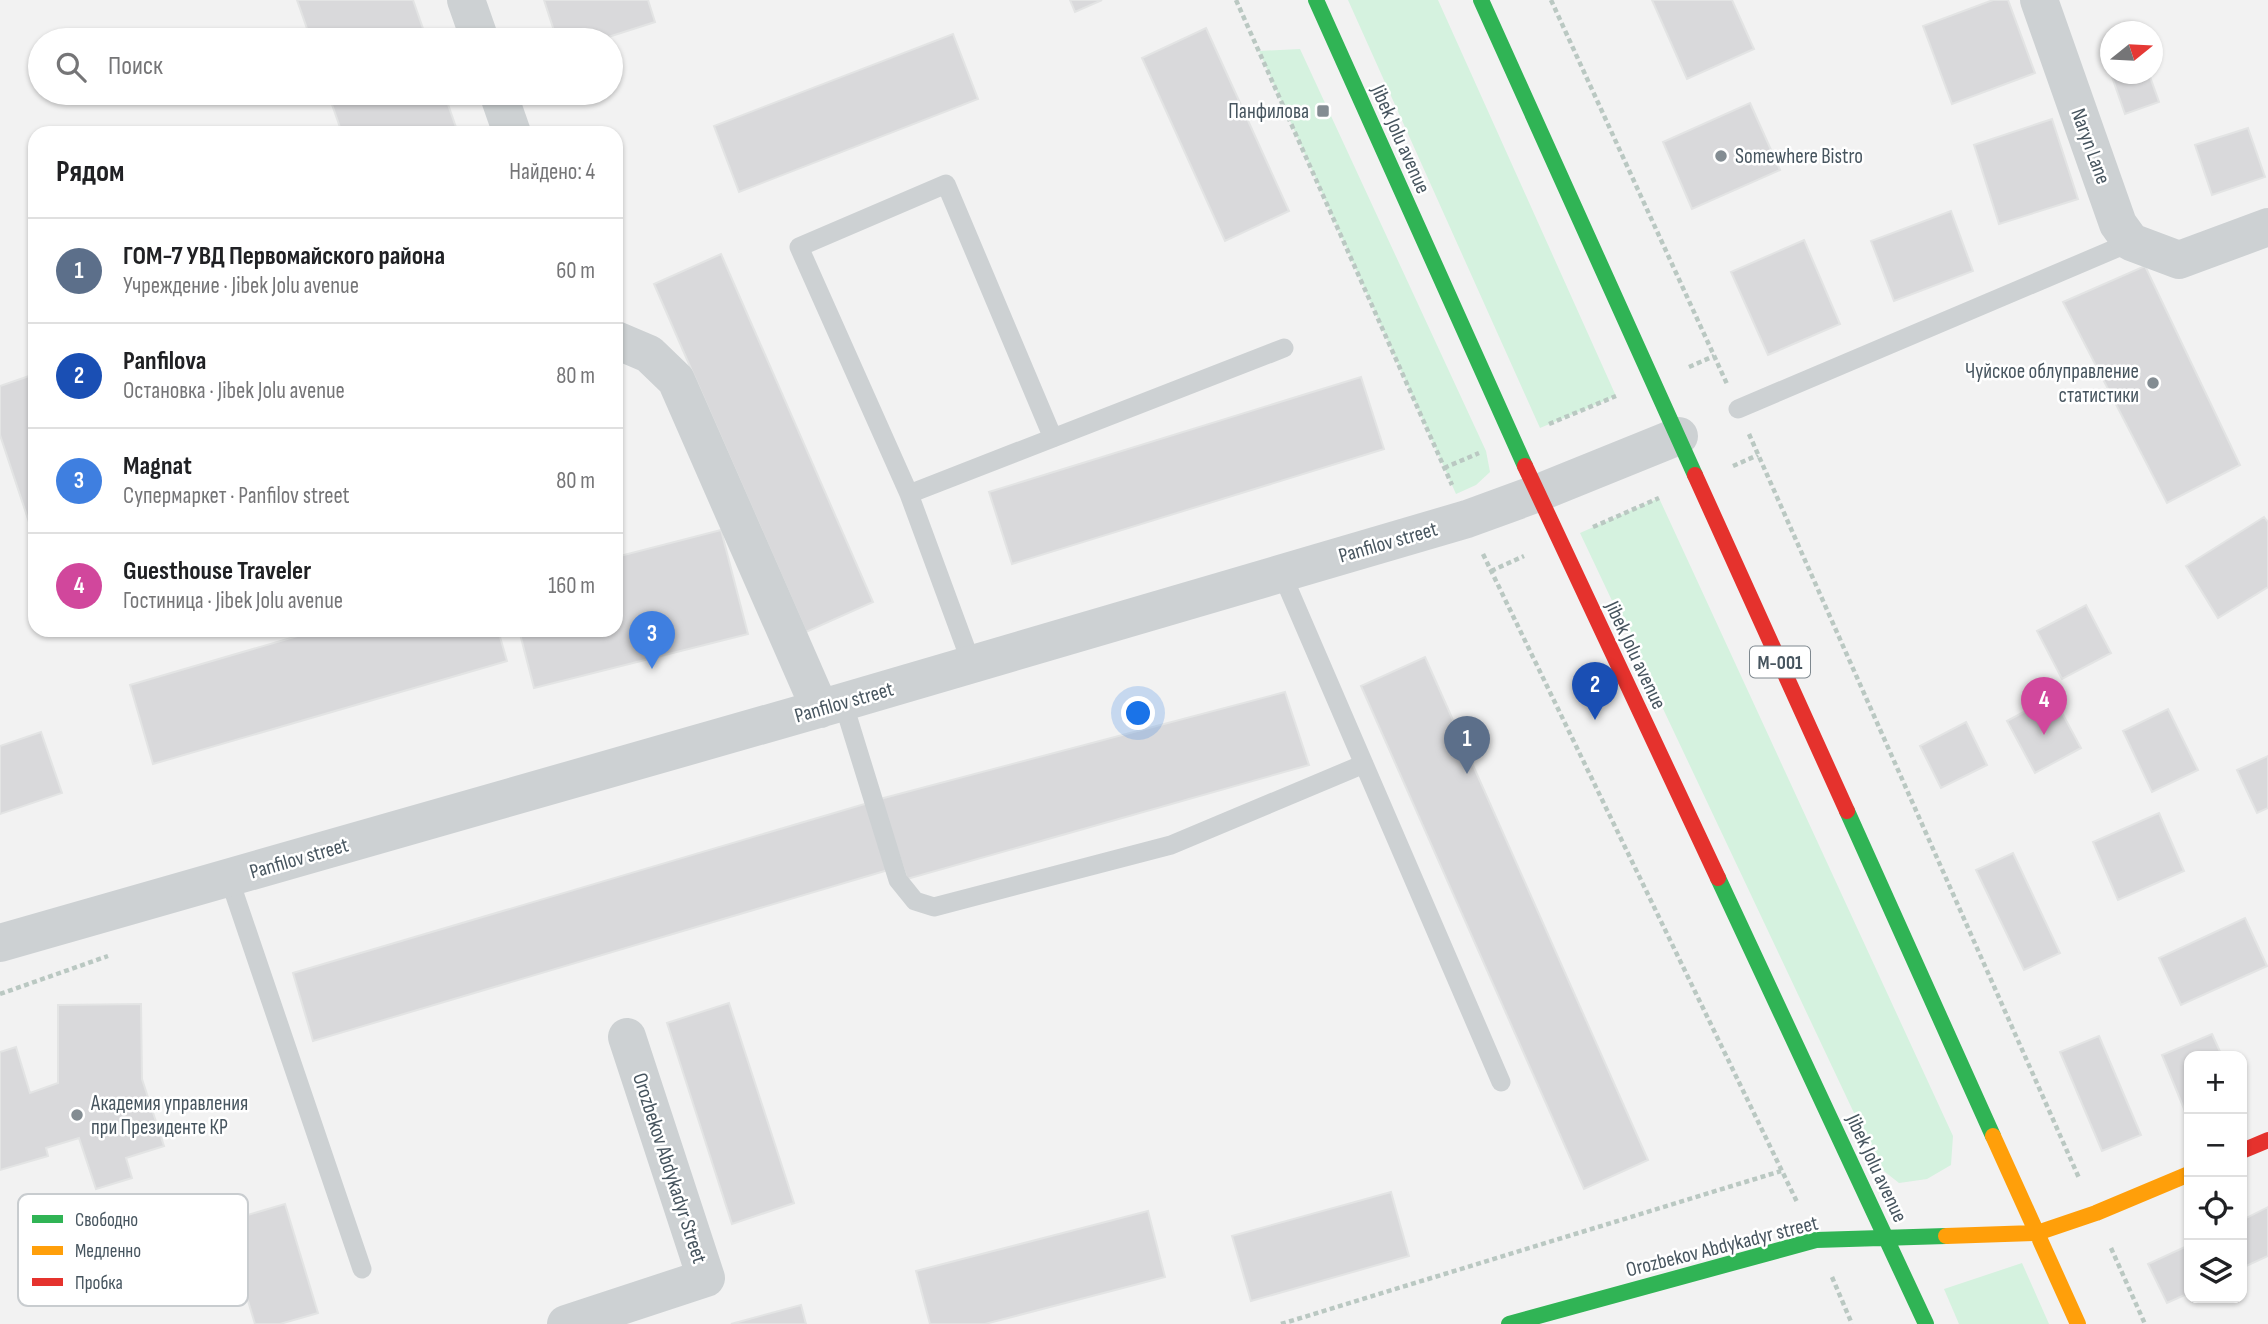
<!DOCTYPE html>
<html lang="ru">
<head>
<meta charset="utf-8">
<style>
	body { margin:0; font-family:"Sofia Sans Condensed",sans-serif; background:#f2f2f2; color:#202124 }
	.controls { position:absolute; right:21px; bottom:21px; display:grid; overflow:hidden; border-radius:14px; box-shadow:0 2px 5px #0004 }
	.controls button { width:63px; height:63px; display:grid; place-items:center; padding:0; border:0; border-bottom:2px solid #e0e0e0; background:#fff; color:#202124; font:35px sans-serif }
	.compass { position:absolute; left:2100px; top:21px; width:63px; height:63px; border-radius:50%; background:#fff; box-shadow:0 2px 5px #0004; rotate:72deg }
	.you { position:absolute; left:1139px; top:714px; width:24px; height:24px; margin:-18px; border:5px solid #fff; border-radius:50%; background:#1a73e8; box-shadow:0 0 0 10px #1a73e833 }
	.badge { display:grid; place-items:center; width:46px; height:46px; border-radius:50%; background:#838c92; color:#fff; font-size:23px; font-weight:700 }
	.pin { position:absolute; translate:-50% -58px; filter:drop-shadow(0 2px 4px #0008) }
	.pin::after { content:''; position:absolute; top:37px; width:24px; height:21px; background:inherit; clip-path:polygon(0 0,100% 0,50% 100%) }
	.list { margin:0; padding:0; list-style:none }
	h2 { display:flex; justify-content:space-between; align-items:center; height:91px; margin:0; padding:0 28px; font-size:30px }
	h2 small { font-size:23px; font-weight:400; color:#757577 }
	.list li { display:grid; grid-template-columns:46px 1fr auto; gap:21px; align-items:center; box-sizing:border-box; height:105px; padding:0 28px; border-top:2px solid #e0e0e0 }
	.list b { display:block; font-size:26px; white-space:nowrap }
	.list p { margin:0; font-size:23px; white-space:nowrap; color:#757577 }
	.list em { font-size:23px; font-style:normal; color:#757577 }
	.icon { flex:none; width:38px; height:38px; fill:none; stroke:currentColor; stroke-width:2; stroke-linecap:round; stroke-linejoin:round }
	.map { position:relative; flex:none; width:2268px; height:1324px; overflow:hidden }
	.search { position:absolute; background:#fff; box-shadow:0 2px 5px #0004; left:28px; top:28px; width:595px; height:77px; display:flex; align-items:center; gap:18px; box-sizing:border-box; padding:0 24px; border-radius:38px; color:#757577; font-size:26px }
	.panel { position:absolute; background:#fff; box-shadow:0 2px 5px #0004; left:28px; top:126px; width:595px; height:511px; border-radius:21px }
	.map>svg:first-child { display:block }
	.green { fill:#d5f2df }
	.building { fill:#d9d9db; stroke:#e3e4e4; stroke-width:2 }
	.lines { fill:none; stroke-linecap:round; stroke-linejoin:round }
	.path { stroke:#bac8c2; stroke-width:4.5; stroke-dasharray:5 3.5; stroke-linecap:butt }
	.lane { stroke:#cdd1d3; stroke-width:19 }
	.street { stroke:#cdd1d3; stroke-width:38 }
	.fast { stroke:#30b455; stroke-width:16 }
	.slow { stroke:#ff9f0a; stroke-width:16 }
	.jam { stroke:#e5322d; stroke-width:16 }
	.poi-dot { fill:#838c92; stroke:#fff; stroke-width:2.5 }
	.labels { text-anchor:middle; stroke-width:5; stroke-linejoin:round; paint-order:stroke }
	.shield { fill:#fff; stroke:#7e888f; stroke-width:2 }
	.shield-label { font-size:19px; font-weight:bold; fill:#47555f }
	.poi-label { font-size:21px; fill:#47555f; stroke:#fff; text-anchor:end }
	.street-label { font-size:21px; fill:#47555f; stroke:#fff }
	.key { fill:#fff; stroke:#c8cccf; stroke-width:2 }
	.key-label { font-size:19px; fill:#47555f }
</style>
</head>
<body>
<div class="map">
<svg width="2268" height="1324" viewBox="0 0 2268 1324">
	<rect width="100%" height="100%" fill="#f2f2f2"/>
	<!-- green -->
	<path class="green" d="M 1348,0 L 1438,0 L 1616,396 L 1540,428 Z
		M 1300,49 L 1486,451 L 1490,472 L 1476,485 L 1456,494 L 1259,51 Z
		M 1659,498 L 1953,1136 L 1951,1165 L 1927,1179 L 1899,1183 L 1880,1168 L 1580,533 Z
		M 2022,1263 L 2049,1324 L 1959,1324 L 1944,1289 Z"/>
	<!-- building -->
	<path class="building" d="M 297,0 L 413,0 L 427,40 L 311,40 Z
		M 544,0 L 648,0 L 655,22 L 599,40 L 557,40 Z
		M 1070,0 L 1102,0 L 1075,12 Z
		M 1652,0 L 1732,0 L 1754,49 L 1687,79 Z
		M 1993,0 L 2008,0 L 2035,73 L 1952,104 L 1923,26 Z
		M 1206,28 L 1289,211 L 1225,241 L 1142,58 Z
		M 953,34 L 978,99 L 739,192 L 714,126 Z
		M 2111,74 L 2149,74 L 2159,102 L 2125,114 Z
		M 328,93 L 444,93 L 458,133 L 342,133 Z
		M 1750,103 L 1780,170 L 1692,209 L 1663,142 Z
		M 2052,119 L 2078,199 L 1999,224 L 1974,145 Z
		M 2248,128 L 2265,177 L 2212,195 L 2195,145 Z
		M 1951,211 L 1973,271 L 1894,301 L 1871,241 Z
		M 1804,240 L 1840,324 L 1768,355 L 1731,272 Z
		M 721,254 L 873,602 L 806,632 L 654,284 Z
		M 2145,266 L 2240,465 L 2167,503 L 2063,302 Z
		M 35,374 L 35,540 L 0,435 L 0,386 Z
		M 1361,377 L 1384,449 L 1012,564 L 989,492 Z
		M 2264,517 L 2268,522 L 2268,587 L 2218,618 L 2186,566 Z
		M 721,530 L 748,634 L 534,688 L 519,630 L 616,630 L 616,557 Z
		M 2086,605 L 2111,653 L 2062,679 L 2037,631 Z
		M 318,630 L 498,630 L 507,661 L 153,764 L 130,685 Z
		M 1425,657 L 1648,1160 L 1584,1189 L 1361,686 Z
		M 1285,692 L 1309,765 L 907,879 L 880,799 Z
		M 2053,696 L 2081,748 L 2035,773 L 2007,721 Z
		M 2168,709 L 2198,770 L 2152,792 L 2123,731 Z
		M 1966,722 L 1987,765 L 1941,788 L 1920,746 Z
		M 41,732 L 62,793 L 0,814 L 0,746 Z
		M 2268,756 L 2268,808 L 2257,813 L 2237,770 Z
		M 868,803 L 888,870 L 313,1041 L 293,973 Z
		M 2159,813 L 2184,871 L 2118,900 L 2093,842 Z
		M 2013,853 L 2060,953 L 2024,970 L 1976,870 Z
		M 2245,918 L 2267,966 L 2181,1005 L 2159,958 Z
		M 729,1003 L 794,1203 L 732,1224 L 667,1023 Z
		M 141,1004 L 142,1079 L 164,1146 L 126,1158 L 132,1178 L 96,1189 L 79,1138 L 46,1148 L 48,1156 L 0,1170 L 0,1052 L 16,1047 L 30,1093 L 58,1083 L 58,1005 Z
		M 2212,1034 L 2222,1056 L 2189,1056 L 2189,1121 L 2162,1055 Z
		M 2099,1036 L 2141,1135 L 2102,1151 L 2060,1052 Z
		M 1391,1192 L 1409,1256 L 1251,1301 L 1232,1236 Z
		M 285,1204 L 318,1313 L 280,1324 L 255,1324 L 224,1222 Z
		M 2268,1207 L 2268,1256 L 2242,1268 L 2242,1220 Z
		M 1148,1211 L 1165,1277 L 985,1324 L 930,1324 L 916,1271 Z
		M 2189,1245 L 2189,1293 L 2167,1303 L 2148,1264 Z
		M 801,1305 L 806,1324 L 731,1324 Z"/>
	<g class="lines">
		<!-- path -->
		<path class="path" d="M 1236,0 L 1452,485
			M 1551,0 L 1727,384
			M 1689,367 L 1714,356
			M 1549,424 L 1616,396
			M 1749,434 L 2079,1178
			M 1733,466 L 1758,455
			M 1444,468 L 1479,453
			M 1593,527 L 1659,498
			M 1483,554 L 1797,1202
			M 1491,571 L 1524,556
			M 0,994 L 108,956
			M 2111,1248 L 2145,1324
			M 1832,1277 L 1852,1324
			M 1281,1324 L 1781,1171"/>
		<!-- lane -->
		<path class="lane" d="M 1738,409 L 2131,242
			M 909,494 L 1284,348
			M 1282,574 L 1501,1082
			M 972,665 L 909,494 L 799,247 L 946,184 L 1053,438
			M 843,702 L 898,880 L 915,901 L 934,907 L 1171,845 L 1364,764
			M 229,878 L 362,1269"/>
		<!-- street -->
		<path class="street" d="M 466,0 L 480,40
			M 2039,0 L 2118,224 L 2131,242 L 2179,260 L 2268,227
			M 498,93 L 512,133
			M 616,340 L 649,354 L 676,380 L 820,709
			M 0,943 L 843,702 L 1467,519 L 1538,493 L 1679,436
			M 566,1324 L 706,1278 L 627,1037"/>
		<!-- fast -->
		<path class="fast" d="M 1316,0 L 1525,466
			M 1481,0 L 1695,475
			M 1847,811 L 1993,1136
			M 1718,878 L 1926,1324
			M 1509,1324 L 1816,1240 L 1946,1236"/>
		<!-- slow -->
		<path class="slow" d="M 1993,1136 L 2078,1324
			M 1946,1236 L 2037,1233 L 2096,1213 L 2189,1174"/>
		<!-- jam -->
		<path class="jam" d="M 1525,466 L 1718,878
			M 1695,475 L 1847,811
			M 2242,1151 L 2268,1140"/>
	</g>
	<!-- markers -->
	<g class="poi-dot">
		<rect x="1316" y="104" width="14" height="14" rx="3.5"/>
		<circle cx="1721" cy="156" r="7"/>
		<circle cx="2153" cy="383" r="7"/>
		<circle cx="77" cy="1115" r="7"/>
	</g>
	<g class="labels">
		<!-- shield labels -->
		<rect class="shield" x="1750" y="646.5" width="60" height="31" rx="5"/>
		<g class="shield-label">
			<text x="1780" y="669">М-001</text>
		</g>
		<!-- poi labels -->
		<g class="poi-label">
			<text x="1309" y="118">Панфилова</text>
			<text x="1735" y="163" text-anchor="start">Somewhere Bistro</text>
			<text x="2139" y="378">Чуйское облуправление<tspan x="2139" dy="24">статистики</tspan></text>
			<text x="91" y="1110" text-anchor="start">Академия управления<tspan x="91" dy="24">при Президенте КР</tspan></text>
		</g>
		<!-- street labels -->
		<g class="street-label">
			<text transform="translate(1401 139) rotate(66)" y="7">Jibek Jolu avenue</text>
			<text transform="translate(2091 146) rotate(70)" y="7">Naryn Lane</text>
			<text transform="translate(1388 542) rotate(-16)" y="7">Panfilov street</text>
			<text transform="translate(1636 655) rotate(65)" y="7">Jibek Jolu avenue</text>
			<text transform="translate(844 702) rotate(-16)" y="7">Panfilov street</text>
			<text transform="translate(299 858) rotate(-16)" y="7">Panfilov street</text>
			<text transform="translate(670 1168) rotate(72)" y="7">Orozbekov Abdykadyr Street</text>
			<text transform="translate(1877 1168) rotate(65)" y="7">Jibek Jolu avenue</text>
			<text transform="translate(1722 1246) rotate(-14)" y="7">Orozbekov Abdykadyr street</text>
		</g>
	</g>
	<!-- legend -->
	<rect x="18" y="1194" width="230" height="112" rx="10" class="key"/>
	<rect x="32" y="1215" width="31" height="8" fill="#30b455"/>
	<rect x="32" y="1246" width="31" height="9" fill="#ff9f0a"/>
	<rect x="32" y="1278" width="31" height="8" fill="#e5322d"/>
	<g class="key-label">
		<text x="75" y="1226">Свободно</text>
		<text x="75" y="1257">Медленно</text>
		<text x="75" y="1289">Пробка</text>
	</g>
</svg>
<div class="controls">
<button>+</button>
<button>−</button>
<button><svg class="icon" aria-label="locate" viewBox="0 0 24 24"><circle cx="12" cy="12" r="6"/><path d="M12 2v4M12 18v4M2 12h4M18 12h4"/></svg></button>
<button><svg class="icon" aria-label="layers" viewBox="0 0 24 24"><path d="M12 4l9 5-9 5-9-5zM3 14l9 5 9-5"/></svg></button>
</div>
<svg class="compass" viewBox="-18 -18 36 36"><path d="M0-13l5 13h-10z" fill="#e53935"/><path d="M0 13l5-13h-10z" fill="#757577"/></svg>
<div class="you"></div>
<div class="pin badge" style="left:1467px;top:774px;background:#5c6f8a">1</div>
<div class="pin badge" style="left:1595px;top:720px;background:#1a4fb4">2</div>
<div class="pin badge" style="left:652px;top:669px;background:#3f7fe0">3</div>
<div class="pin badge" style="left:2044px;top:735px;background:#d1479c">4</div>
<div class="search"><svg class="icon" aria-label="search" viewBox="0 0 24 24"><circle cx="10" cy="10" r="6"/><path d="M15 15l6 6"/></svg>Поиск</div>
<section class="panel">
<h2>Рядом<small>Найдено: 4</small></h2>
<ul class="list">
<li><span class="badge" style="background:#5c6f8a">1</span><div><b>ГОМ-7 УВД Первомайского района</b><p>Учреждение · Jibek Jolu avenue</p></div><em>60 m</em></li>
<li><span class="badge" style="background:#1a4fb4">2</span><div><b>Panfilova</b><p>Остановка · Jibek Jolu avenue</p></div><em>80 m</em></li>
<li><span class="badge" style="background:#3f7fe0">3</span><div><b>Magnat</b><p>Супермаркет · Panfilov street</p></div><em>80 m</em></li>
<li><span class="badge" style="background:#d1479c">4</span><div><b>Guesthouse Traveler</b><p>Гостиница · Jibek Jolu avenue</p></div><em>160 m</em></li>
</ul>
</section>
</div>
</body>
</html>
